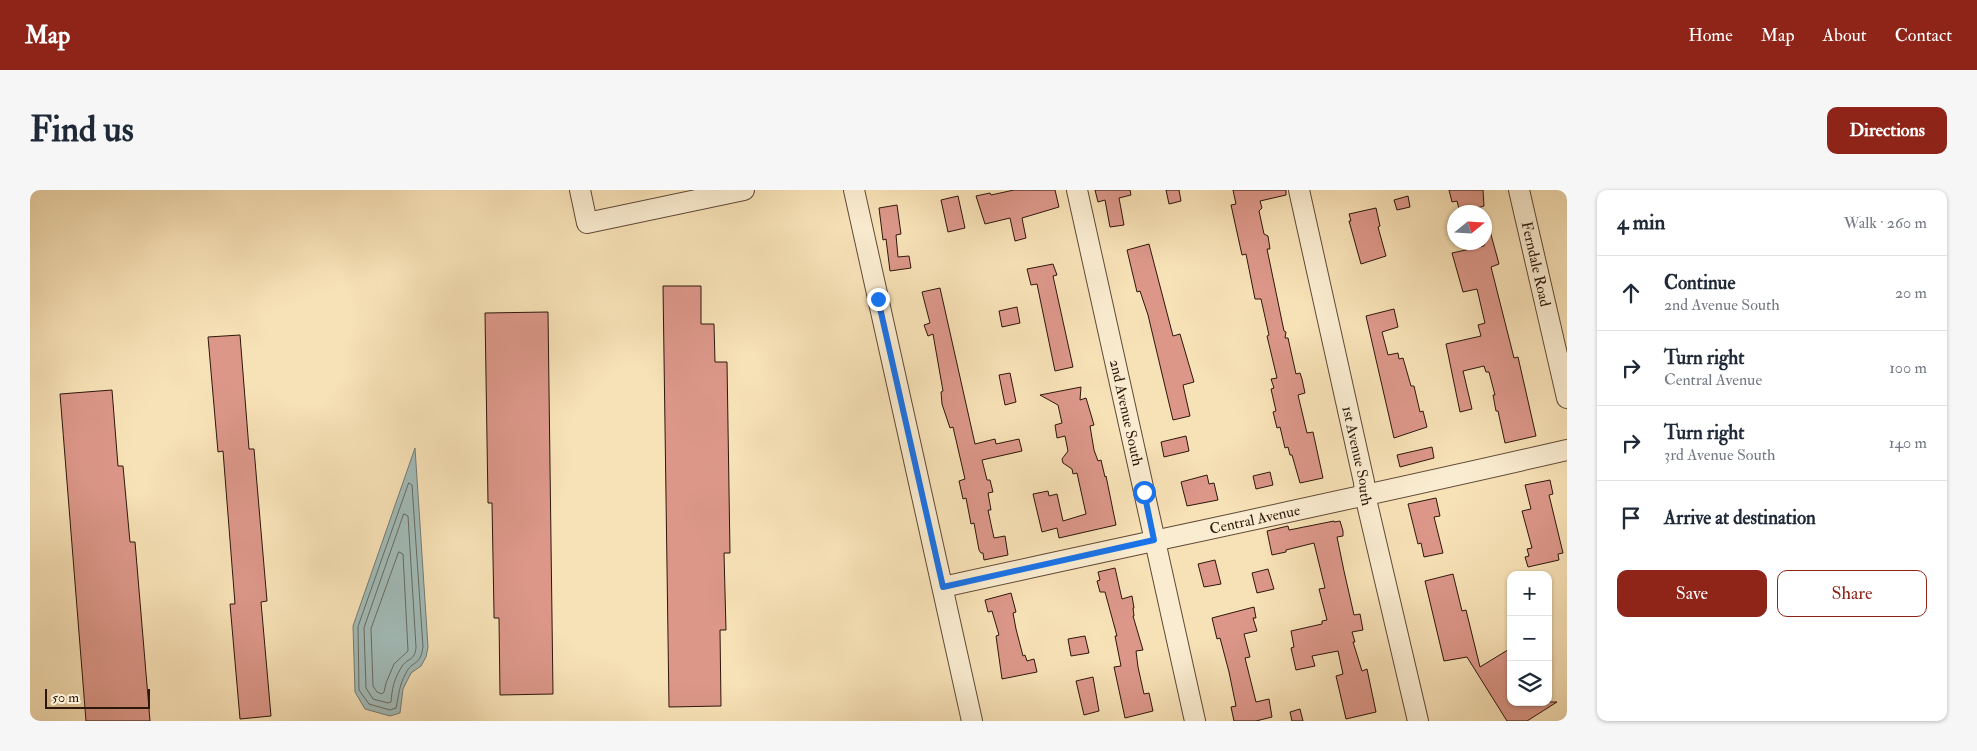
<!DOCTYPE html>
<html lang="en">
<head>
<meta charset="utf-8">
<style>
	body { margin:0; font-family:"IM FELL Double Pica",serif; background:#f6f6f7; color:#1f2937 }
	.controls { position:absolute; right:15px; bottom:15px; display:grid; overflow:hidden; border-radius:10px; box-shadow:0 1px 4px #0004 }
	.controls button { width:45px; height:45px; display:grid; place-items:center; padding:0; border:0; border-bottom:1px solid #e0e1e3; background:#fff; color:#1f2937; font:25px sans-serif }
	.compass { position:absolute; left:1417px; top:15px; width:45px; height:45px; border-radius:50%; background:#fff; box-shadow:0 1px 4px #0004; rotate:72deg }
	.scale { position:absolute; left:15px; bottom:12px; width:105px; box-sizing:border-box; padding-left:5px; border:2px solid #2d170b; border-top:0; font-size:14px; line-height:18px; white-space:nowrap; color:#2d170b; -webkit-text-stroke:4px #faecd0; paint-order:stroke }
	.stop { position:absolute; width:15px; height:15px; margin:-11px; border:4px solid #1a73e8; border-radius:50%; background:#fff }
	.stop.end { background:#1a73e8; border-color:#fff; box-shadow:0 1px 5px #0008 }
	.list { margin:0; padding:0; list-style:none }
	h2 { display:flex; justify-content:space-between; align-items:center; height:65px; margin:0; padding:0 20px; font-size:21px }
	h2 small { font-size:16px; font-weight:400; color:#747a83 }
	.list li { display:grid; grid-template-columns:32px 1fr auto; gap:15px; align-items:center; box-sizing:border-box; height:75px; padding:0 20px; border-top:1px solid #e0e1e3 }
	.list b { display:block; font-size:19px; white-space:nowrap }
	.list p { margin:0; font-size:16px; white-space:nowrap; color:#747a83 }
	.list em { font-size:16px; font-style:normal; color:#747a83 }
	.actions { display:flex; gap:10px; padding:15px 20px }
	.actions a { flex:1; padding:11px 0; border:1px solid #8f2418; border-radius:10px; text-align:center; font-size:18px; color:#8f2418 }
	.actions .main { background:#8f2418; color:#fff }
	.icon { flex:none; width:28px; height:28px; fill:none; stroke:currentColor; stroke-width:2; stroke-linecap:round; stroke-linejoin:round }
	.map { position:relative; flex:none; width:1537px; height:531px; overflow:hidden; border-radius:10px }
	header { display:flex; align-items:center; gap:30px; box-sizing:border-box; height:70px; padding:0 25px; background:#8f2418; color:#fff }
	header strong { font-size:24px }
	nav { display:flex; gap:28px; margin-inline-start:auto; font-size:18px }
	.intro { display:flex; align-items:center; justify-content:space-between; box-sizing:border-box; height:120px; padding:0 30px }
	h1 { margin:0; font-size:35px }
	.button { padding:12px 22px; border-radius:10px; background:#8f2418; color:#fff; font-size:18px; font-weight:700 }
	main { display:flex; gap:30px; padding:0 30px }
	aside { flex:1; background:#fff; border-radius:10px; box-shadow:0 1px 4px #0004 }
	.map>svg:first-child { display:block }
	.water { fill:#a1bbb8; stroke:#737973 }
	.lines { fill:none; stroke-linecap:round; stroke-linejoin:round }
	.shore { stroke:#676962; stroke-width:1 }
	.building { fill:#dc9789; stroke:#2d170b }
	.minor-casing { stroke:#604a36; stroke-width:22 }
	.minor { stroke:#faecd0; stroke-width:20 }
	.route { stroke:#1a73e8; stroke-width:6 }
	.labels { text-anchor:middle; stroke-width:4; stroke-linejoin:round; paint-order:stroke }
	.street-label { font-size:15px; fill:#2d170b; stroke:#faecd0 }
</style>
</head>
<body>
<header>
<strong>Map</strong>
<nav><a>Home</a><a>Map</a><a>About</a><a>Contact</a></nav>
</header>
<div class="intro"><h1>Find us</h1><a class="button">Directions</a></div>
<main>
<div class="map">
<svg width="1537" height="531" viewBox="0 0 1537 531">
	<rect width="100%" height="100%" fill="#f7e1b6"/>
	<filter id="stains"><feTurbulence type="fractalNoise" baseFrequency=".004" numOctaves="4"/><feColorMatrix values="0 0 0 0 .2 0 0 0 0 .09 0 0 0 0 .02 0 0 0 .5 -.17"/></filter>
	<radialGradient id="worn" r=".72"><stop offset=".6" stop-color="#630" stop-opacity="0"/><stop offset="1" stop-color="#630" stop-opacity=".3"/></radialGradient>
	<!-- water -->
	<path class="water" d="M 385,258 L 398,457 L 396,467 L 391,476 L 381,483 L 373,499 L 370,523 L 360,526 L 335,519 L 325,502 L 323,436 Z"/>
	<g class="lines">
		<!-- shore -->
		<path class="shore" d="M 379,293 L 382,295 L 393,457 C 390,477 382,470 376,483 C 369,495 369,505 366,518 L 360,520 L 339,514 L 329,500 L 328,437 Z
			M 374,324 L 378,326 L 386,457 C 385,472 377,467 371,478 C 364,489 362,499 361,512 L 358,513 L 343,509 L 336,498 L 334,438 Z
			M 369,362 L 373,364 L 378,461 L 364,474 L 356,493 L 354,502 L 352,504 L 347,502 L 343,496 L 341,439 Z"/>
	</g>
	<!-- building -->
	<path class="building" d="M 984,0 L 1025,0 L 1029,17 L 992,28 L 996,48 L 985,51 L 980,28 L 955,34 L 946,6 L 960,3 L 961,5 Z
		M 1065,0 L 1100,0 L 1101,5 L 1089,8 L 1094,35 L 1080,37 L 1075,10 L 1068,12 Z
		M 1136,0 L 1149,0 L 1151,11 L 1139,14 Z
		M 1203,0 L 1256,0 L 1256,5 L 1230,11 L 1232,18 L 1229,21 L 1234,44 L 1238,46 L 1240,59 L 1237,59 L 1254,141 L 1256,142 L 1255,148 L 1258,148 L 1266,184 L 1270,183 L 1272,189 L 1275,203 L 1268,205 L 1277,243 L 1283,242 L 1293,288 L 1270,293 L 1262,265 L 1260,265 L 1258,257 L 1255,258 L 1250,237 L 1247,238 L 1243,222 L 1246,221 L 1241,199 L 1244,198 L 1241,189 L 1247,188 L 1237,146 L 1239,145 L 1231,109 L 1225,109 L 1216,64 L 1212,65 L 1201,15 L 1206,14 Z
		M 1419,0 L 1453,0 L 1454,16 L 1440,20 L 1440,16 L 1429,19 L 1427,11 L 1422,12 Z
		M 928,6 L 935,38 L 918,42 L 911,10 Z
		M 1378,6 L 1380,17 L 1367,20 L 1364,10 Z
		M 867,15 L 871,44 L 866,45 L 868,67 L 879,66 L 881,78 L 860,81 L 856,49 L 853,50 L 849,18 Z
		M 1346,18 L 1350,36 L 1348,37 L 1356,66 L 1331,74 L 1319,31 L 1321,31 L 1319,24 Z
		M 1457,30 L 1469,74 L 1461,77 L 1484,168 L 1488,167 L 1506,246 L 1475,253 L 1468,221 L 1466,221 L 1463,205 L 1465,205 L 1459,182 L 1456,182 L 1454,176 L 1433,181 L 1442,219 L 1430,222 L 1416,154 L 1451,146 L 1448,135 L 1455,133 L 1447,99 L 1433,102 L 1422,63 L 1454,56 L 1454,31 Z
		M 1119,54 L 1143,146 L 1150,144 L 1164,192 L 1153,195 L 1160,226 L 1143,230 L 1118,125 L 1110,101 L 1107,102 L 1097,60 Z
		M 1023,74 L 1027,85 L 1023,86 L 1043,177 L 1025,181 L 1007,94 L 1001,95 L 997,79 Z
		M 633,96 L 671,96 L 671,134 L 684,134 L 685,172 L 697,172 L 700,363 L 694,363 L 696,440 L 690,440 L 691,516 L 639,517 Z
		M 910,98 L 945,254 L 965,249 L 966,254 L 989,249 L 992,261 L 952,270 L 957,290 L 960,290 L 963,302 L 958,303 L 961,320 L 958,320 L 964,348 L 975,346 L 978,365 L 954,370 L 953,363 L 951,363 L 949,360 L 944,333 L 941,334 L 936,308 L 933,309 L 929,291 L 935,289 L 923,237 L 920,238 L 912,214 L 911,202 L 913,201 L 903,144 L 898,146 L 894,135 L 900,133 L 892,102 Z
		M 987,117 L 990,133 L 972,137 L 969,121 Z
		M 1364,119 L 1368,137 L 1352,142 L 1358,165 L 1368,163 L 1369,169 L 1373,168 L 1381,196 L 1384,196 L 1390,222 L 1393,221 L 1397,237 L 1364,248 L 1336,126 Z
		M 518,122 L 523,504 L 470,505 L 469,428 L 464,428 L 464,423 L 462,313 L 458,313 L 455,123 Z
		M 210,145 L 219,259 L 224,259 L 237,411 L 231,412 L 241,526 L 210,529 L 200,414 L 205,414 L 193,261 L 188,262 L 178,147 Z
		M 980,183 L 986,212 L 975,215 L 969,185 Z
		M 1051,197 L 1050,210 L 1056,208 L 1062,228 L 1064,235 L 1060,236 L 1064,260 L 1068,271 L 1071,270 L 1075,287 L 1076,286 L 1086,335 L 1029,348 L 1027,338 L 1012,342 L 1003,304 L 1018,301 L 1019,306 L 1027,304 L 1033,331 L 1056,324 L 1047,283 L 1043,284 L 1042,279 L 1033,273 L 1032,269 L 1038,261 L 1035,246 L 1027,248 L 1025,235 L 1032,233 L 1028,215 L 1010,205 Z
		M 82,200 L 88,276 L 93,276 L 100,352 L 105,352 L 120,531 L 56,531 L 30,204 Z
		M 1156,246 L 1159,261 L 1134,267 L 1131,252 Z
		M 1402,257 L 1404,268 L 1370,277 L 1367,265 Z
		M 1240,282 L 1243,295 L 1226,299 L 1223,286 Z
		M 1177,285 L 1179,294 L 1184,293 L 1188,310 L 1157,316 L 1151,292 Z
		M 1520,290 L 1523,304 L 1519,305 L 1533,363 L 1528,364 L 1529,370 L 1498,377 L 1495,367 L 1499,366 L 1497,359 L 1502,358 L 1492,321 L 1501,319 L 1495,295 Z
		M 1406,308 L 1410,326 L 1404,327 L 1413,363 L 1394,367 L 1391,353 L 1388,354 L 1378,314 Z
		M 1304,331 L 1304,332 L 1310,331 L 1313,341 L 1313,346 L 1307,347 L 1314,381 L 1324,425 L 1330,424 L 1333,440 L 1322,442 L 1325,452 L 1323,452 L 1332,481 L 1337,479 L 1346,522 L 1316,529 L 1306,486 L 1313,484 L 1308,461 L 1282,466 L 1285,476 L 1266,480 L 1261,458 L 1264,457 L 1261,441 L 1292,434 L 1292,431 L 1297,430 L 1289,399 L 1295,398 L 1284,353 L 1256,360 L 1256,362 L 1242,365 L 1237,341 L 1258,336 L 1259,340 Z
		M 1185,370 L 1191,394 L 1174,397 L 1168,374 Z
		M 1085,378 L 1092,409 L 1102,406 L 1104,418 L 1103,418 L 1104,426 L 1103,426 L 1113,460 L 1106,461 L 1108,477 L 1114,504 L 1119,503 L 1123,521 L 1095,528 L 1084,477 L 1091,476 L 1085,446 L 1087,446 L 1075,402 L 1070,402 L 1067,391 L 1070,390 L 1068,382 Z
		M 1238,379 L 1244,399 L 1227,403 L 1222,383 Z
		M 1423,384 L 1432,421 L 1436,420 L 1450,477 L 1481,458 L 1481,512 L 1527,512 L 1497,531 L 1477,531 L 1437,467 L 1414,471 L 1395,391 Z
		M 981,403 L 986,422 L 983,423 L 986,439 L 993,466 L 995,465 L 997,471 L 1004,469 L 1007,482 L 972,489 L 966,446 L 969,445 L 962,421 L 958,422 L 955,410 Z
		M 1224,417 L 1226,428 L 1223,428 L 1227,441 L 1214,444 L 1220,467 L 1215,468 L 1226,512 L 1239,509 L 1242,527 L 1226,531 L 1204,531 L 1201,517 L 1206,516 L 1199,482 L 1190,448 L 1187,449 L 1182,428 Z
		M 1055,446 L 1059,463 L 1041,466 L 1038,449 Z
		M 1063,487 L 1069,521 L 1054,525 L 1046,491 Z
		M 1270,519 L 1273,531 L 1262,531 L 1260,522 Z"/>
	<g class="lines">
		<!-- minor casing -->
		<g class="minor-casing">
			<g id="minor">
				<path d="M 550,0 L 557,33 L 714,0"/>
				<path d="M 824,0 L 942,531"/>
				<path id="s1" d="M 1047,0 L 1165,531"/>
				<path id="s2" d="M 1269,0 L 1334,292 L 1335,305 L 1388,531"/>
				<path id="s3" d="M 1489,0 L 1537,208"/>
				<path id="s4" d="M 913,397 C 1121,351 1329,308 1537,260"/>
			</g>
		</g>
		<!-- minor -->
		<use href="#minor" class="minor"/>
	</g>
	<g class="lines">
		<!-- route -->
		<path class="route" d="M 848,109 L 913,397 L 1124,350 L 1114,302"/>
	</g>
	<g class="labels">
		<!-- street labels -->
		<g class="street-label">
			<text dy="5" stroke="none"><textPath href="#s3" startOffset="76">Ferndale Road</textPath></text>
			<text dy="5" stroke="none"><textPath href="#s1" startOffset="228">2nd Avenue South</textPath></text>
			<text dy="5" stroke="none"><textPath href="#s2" startOffset="272">1st Avenue South</textPath></text>
			<text dy="5" stroke="none"><textPath href="#s4" startOffset="319">Central Avenue</textPath></text>
		</g>
	</g>
	<rect width="100%" height="100%" filter="url(#stains)"/>
	<rect width="100%" height="100%" fill="url(#worn)"/>
</svg>
<div class="controls">
<button>+</button>
<button>−</button>
<button><svg class="icon" aria-label="layers" viewBox="0 0 24 24"><path d="M12 4l9 5-9 5-9-5zM3 14l9 5 9-5"/></svg></button>
</div>
<svg class="compass" viewBox="-18 -18 36 36"><path d="M0-13l5 13h-10z" fill="#e53935"/><path d="M0 13l5-13h-10z" fill="#747a83"/></svg>
<div class="scale">50 m</div>
<div class="stop" style="left:1114px;top:302px"></div>
<div class="stop end" style="left:848px;top:109px"></div>
</div>
<aside>
<h2>4 min<small>Walk · 260 m</small></h2>
<ul class="list">
<li><svg class="icon" aria-label="ahead" viewBox="0 0 24 24"><path d="M12 20V5M6 11l6-6 6 6"/></svg><div><b>Continue</b><p>2nd Avenue South</p></div><em>20 m</em></li>
<li><svg class="icon" aria-label="right" viewBox="0 0 24 24"><path d="M7 20v-9h11M14 6l5 5-5 5"/></svg><div><b>Turn right</b><p>Central Avenue</p></div><em>100 m</em></li>
<li><svg class="icon" aria-label="right" viewBox="0 0 24 24"><path d="M7 20v-9h11M14 6l5 5-5 5"/></svg><div><b>Turn right</b><p>3rd Avenue South</p></div><em>140 m</em></li>
<li><svg class="icon" aria-label="arrive" viewBox="0 0 24 24"><path d="M6 21V4h12l-3 4 3 4H6"/></svg><div><b>Arrive at destination</b></div></li>
</ul>
<div class="actions"><a class="main">Save</a><a>Share</a></div>
</aside>
</main>
</body>
</html>
